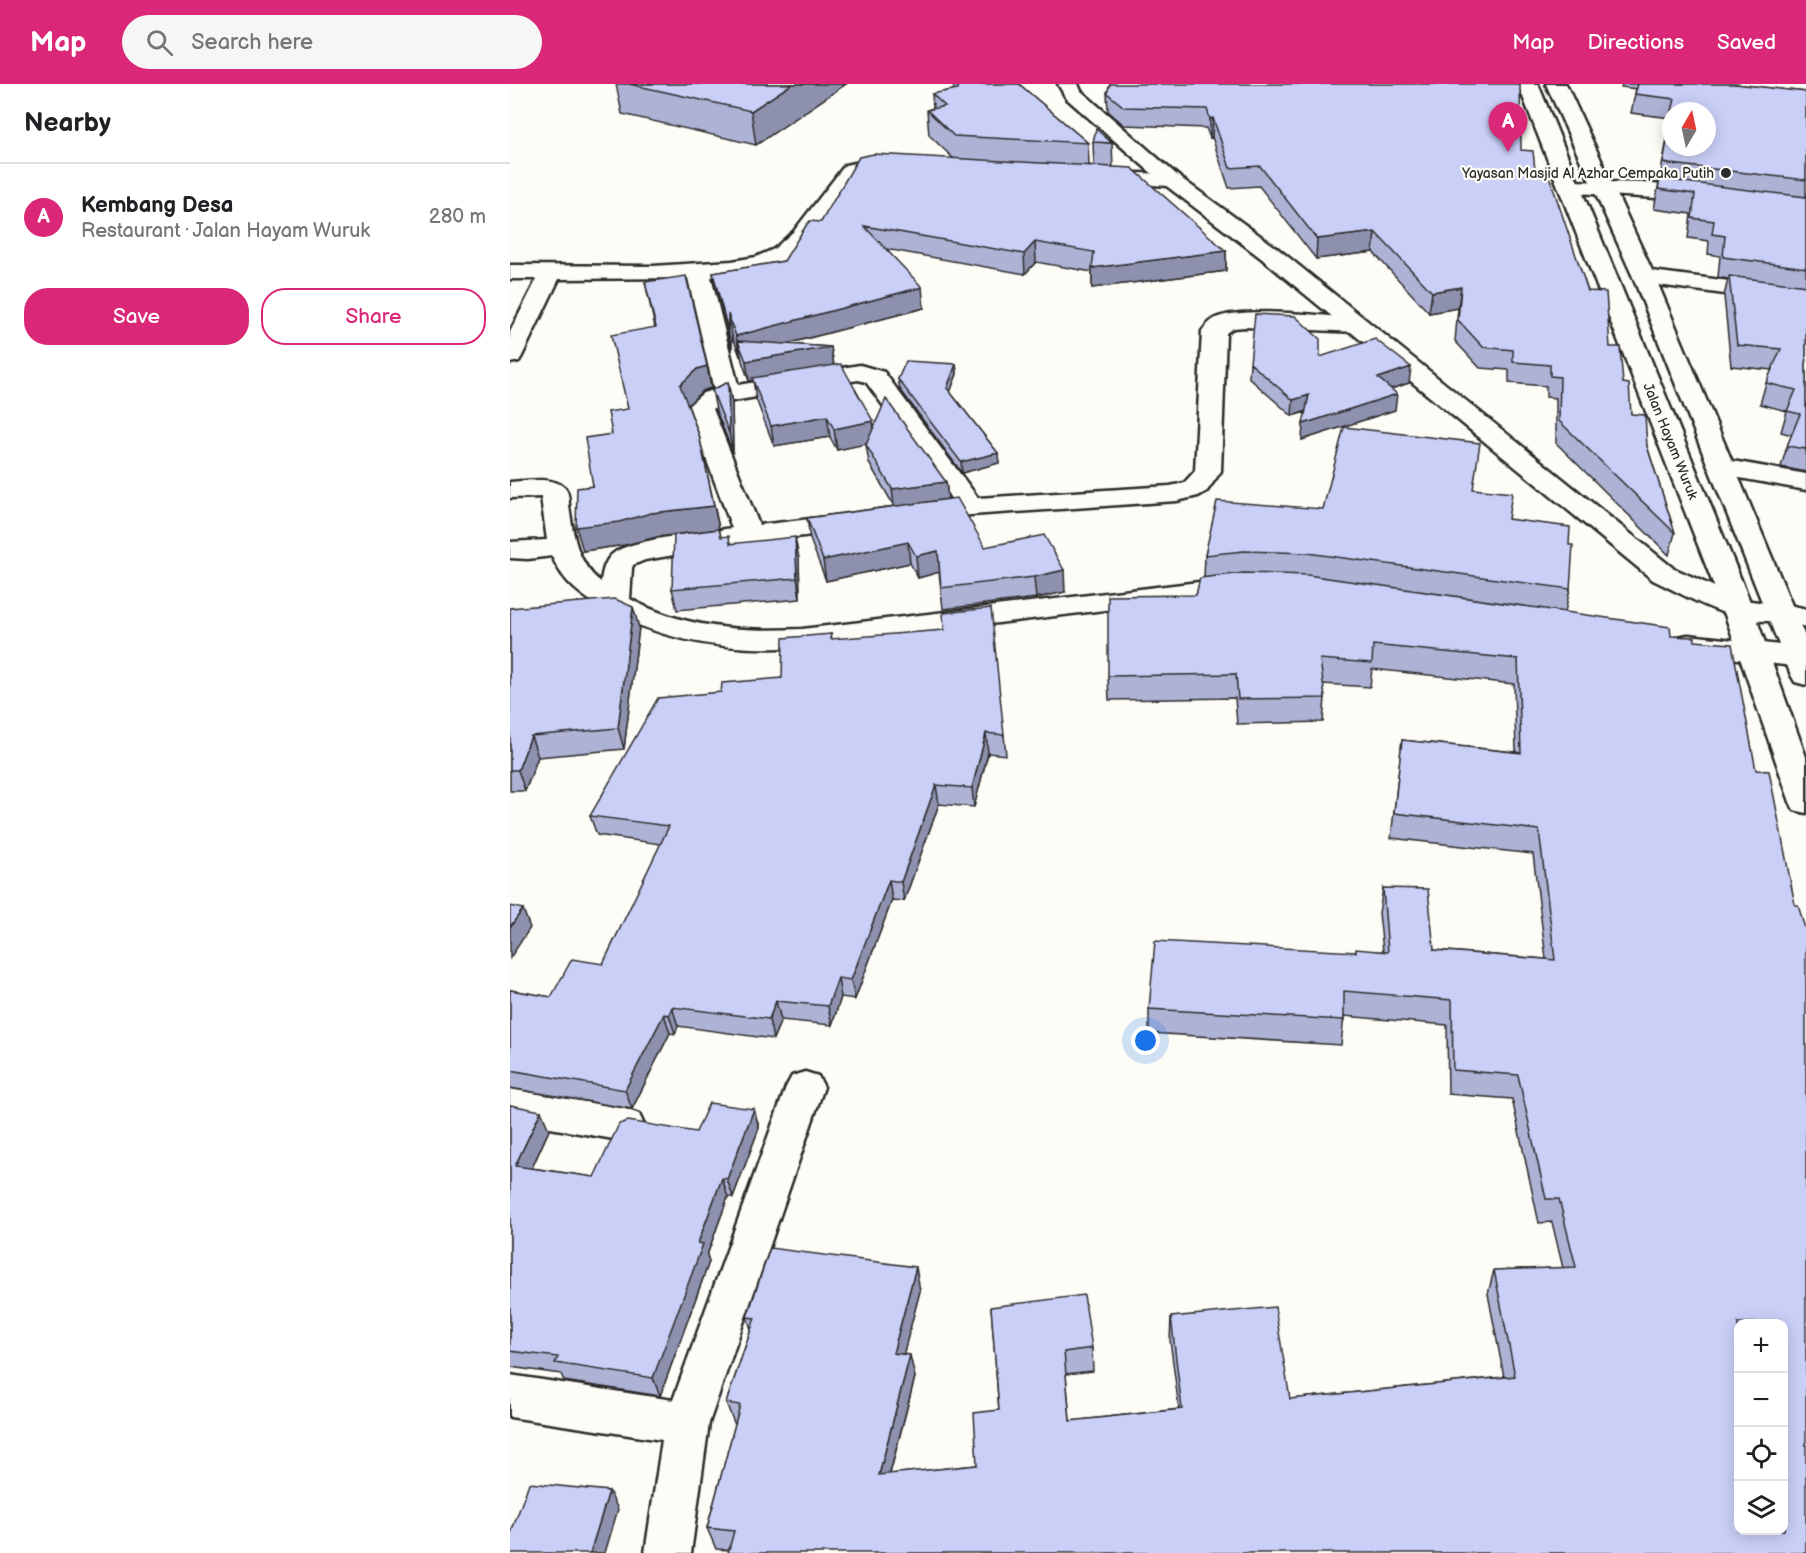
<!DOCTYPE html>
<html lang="en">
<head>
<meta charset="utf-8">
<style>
	body { margin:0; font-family:"Balsamiq Sans",sans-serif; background:#f6f6f6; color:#202124 }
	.controls { position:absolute; right:18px; bottom:18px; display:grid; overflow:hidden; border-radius:12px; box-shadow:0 3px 15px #0003 }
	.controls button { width:54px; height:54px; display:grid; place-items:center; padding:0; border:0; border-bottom:2px solid #e0e0e0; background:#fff; color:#202124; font:30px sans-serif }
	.compass { position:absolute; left:1152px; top:18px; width:54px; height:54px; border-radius:50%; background:#fff; box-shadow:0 3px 15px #0003; rotate:9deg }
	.you { position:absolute; left:636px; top:957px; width:21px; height:21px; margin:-15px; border:4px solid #fff; border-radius:50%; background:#1a73e8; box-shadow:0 0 0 9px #1a73e833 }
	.badge { display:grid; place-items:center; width:39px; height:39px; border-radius:50%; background:#db2777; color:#fff; font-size:20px; font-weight:700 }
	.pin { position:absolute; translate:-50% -50px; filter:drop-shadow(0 2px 3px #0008) }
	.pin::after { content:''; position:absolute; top:32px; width:21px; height:18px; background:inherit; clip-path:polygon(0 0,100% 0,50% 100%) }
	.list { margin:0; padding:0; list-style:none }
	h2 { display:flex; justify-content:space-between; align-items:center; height:78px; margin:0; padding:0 24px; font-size:26px }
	h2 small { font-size:20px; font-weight:400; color:#757577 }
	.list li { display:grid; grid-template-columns:39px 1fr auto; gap:18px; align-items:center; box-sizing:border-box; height:108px; padding:0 24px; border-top:2px solid #e0e0e0 }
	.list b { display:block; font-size:22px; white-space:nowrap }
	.list p { margin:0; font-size:20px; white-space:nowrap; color:#757577 }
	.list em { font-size:20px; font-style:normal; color:#757577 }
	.actions { display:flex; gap:12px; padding:18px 24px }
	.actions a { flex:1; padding:14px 0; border:2px solid #db2777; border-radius:24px; text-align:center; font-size:21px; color:#db2777 }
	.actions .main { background:#db2777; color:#fff }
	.icon { flex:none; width:33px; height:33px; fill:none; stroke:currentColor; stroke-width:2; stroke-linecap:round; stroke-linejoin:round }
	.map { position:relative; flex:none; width:1296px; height:1469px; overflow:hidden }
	header { display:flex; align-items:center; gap:36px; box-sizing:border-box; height:84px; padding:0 30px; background:#db2777; color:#fff }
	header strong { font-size:28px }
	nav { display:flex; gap:33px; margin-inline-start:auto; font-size:21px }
	.search { width:420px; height:54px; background:#f6f6f6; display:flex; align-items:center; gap:15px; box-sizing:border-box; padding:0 21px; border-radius:33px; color:#757577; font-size:22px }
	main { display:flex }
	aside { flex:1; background:#fff }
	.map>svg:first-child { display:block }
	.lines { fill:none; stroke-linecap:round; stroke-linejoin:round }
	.minor-casing { stroke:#2b2b2b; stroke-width:5 }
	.tertiary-casing { stroke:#2b2b2b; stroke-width:5 }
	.secondary-casing { stroke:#2b2b2b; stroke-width:5 }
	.minor { fill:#fdfcf7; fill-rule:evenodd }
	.tertiary { fill:#fdfcf7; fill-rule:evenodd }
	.secondary { fill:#fdfcf7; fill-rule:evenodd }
	.wall { fill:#aeb2d5; stroke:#2b2b2b; stroke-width:1.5; fill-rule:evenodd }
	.shaded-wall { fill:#8d91ae; stroke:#2b2b2b; stroke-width:1.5 }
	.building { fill:#cacff8; stroke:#2b2b2b; stroke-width:1.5; fill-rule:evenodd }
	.poi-dot { fill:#2b2b2b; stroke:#fdfcf7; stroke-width:2 }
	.labels { text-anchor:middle; stroke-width:4.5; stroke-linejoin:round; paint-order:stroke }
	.far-poi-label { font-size:14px; fill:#2b2b2b; stroke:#fdfcf7; text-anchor:end }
	.far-street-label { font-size:14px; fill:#2b2b2b; stroke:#fdfcf7 }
</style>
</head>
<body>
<header>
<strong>Map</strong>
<div class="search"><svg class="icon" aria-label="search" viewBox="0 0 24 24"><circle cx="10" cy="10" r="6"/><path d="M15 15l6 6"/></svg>Search here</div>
<nav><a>Map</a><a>Directions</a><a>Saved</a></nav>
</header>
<main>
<aside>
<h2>Nearby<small></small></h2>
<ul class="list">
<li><span class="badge">A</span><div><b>Kembang Desa</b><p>Restaurant · Jalan Hayam Wuruk</p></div><em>280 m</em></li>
</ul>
<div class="actions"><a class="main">Save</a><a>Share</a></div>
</aside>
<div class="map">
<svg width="1296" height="1469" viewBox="0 0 1296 1469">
	<rect width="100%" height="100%" fill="#fdfcf7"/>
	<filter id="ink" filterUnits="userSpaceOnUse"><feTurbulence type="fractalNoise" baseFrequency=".0167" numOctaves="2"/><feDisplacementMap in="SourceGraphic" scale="12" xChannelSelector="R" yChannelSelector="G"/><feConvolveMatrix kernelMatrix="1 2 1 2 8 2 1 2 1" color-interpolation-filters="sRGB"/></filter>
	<g filter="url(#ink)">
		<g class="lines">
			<!-- minor casing -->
			<g class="minor-casing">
				<path id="minor" d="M 366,75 L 394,78 L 397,82 L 394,86 C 380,90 364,88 349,90 C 327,117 310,153 282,173 C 260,189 227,190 201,193 L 228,301 L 350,281 L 374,288 L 468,414 L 660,402 L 674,399 L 685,387 L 692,247 C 696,242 700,237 706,234 C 733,222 814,232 847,234 L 855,236 L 859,241 L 855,246 L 847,248 L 735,243 L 723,244 L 716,249 L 711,387 L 697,407 L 688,412 L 667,417 L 461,431 L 409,438 L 399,436 L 395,430 L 399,424 L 443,417 L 356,298 L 348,296 L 211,319 L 203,325 L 249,441 L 343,430 L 353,432 L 357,438 L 353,444 L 343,446 L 221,461 L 135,476 L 123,481 L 122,484 L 120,515 C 174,544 232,548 292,545 L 731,493 L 741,496 L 745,502 L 741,508 L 292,563 C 223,568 158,559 96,526 C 72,512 53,499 42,472 L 18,475 L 0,474 L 0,458 L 37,456 L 31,413 L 0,414 L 0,398 C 16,397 43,392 55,404 C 59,409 59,416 59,422 C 63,450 67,480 91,498 C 92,488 95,475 104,469 C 122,455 197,448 222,444 L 177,323 L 193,309 L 204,306 L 178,194 L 49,195 L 12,272 L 9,277 L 0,279 L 0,248 L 27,195 L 0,195 L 0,181 L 143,182 L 222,177 L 246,173 L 264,165 L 284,147 L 335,81 Z
					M 591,88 L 661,90 L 668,92 L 672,96 L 668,100 L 661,102 L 584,98 L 580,94 L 584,90 Z
					M 1060,97 L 1132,99 L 1193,105 L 1201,106 L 1204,111 L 1201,116 L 1193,117 L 1052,108 L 1049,103 L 1052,98 Z
					M 1134,186 L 1296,207 L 1296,221 L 1126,198 L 1123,193 L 1126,188 Z
					M 1211,375 L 1296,390 L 1296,406 L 1202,389 L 1198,383 L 1202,377 Z
					M 1271,519 L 1296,525 L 1296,543 L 1261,534 L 1256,528 L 1261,522 Z
					M 1178,551 L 1289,563 L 1296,565 L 1296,581 L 1289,583 L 1167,567 L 1163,560 L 1167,553 Z
					M 295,988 L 308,992 L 314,1003 L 199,1339 L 181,1469 L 135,1469 L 152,1356 L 0,1333 L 0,1291 L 163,1316 L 276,1003 L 282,992 Z
					M 0,1005 L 115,1025 L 129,1030 L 134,1041 L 129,1052 L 115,1057 L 0,1037 Z"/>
			</g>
			<!-- tertiary casing -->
			<g class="tertiary-casing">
				<path id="tertiary" d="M 548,0 L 568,0 L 571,7 L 668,92 L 767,164 L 1163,484 L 1233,516 L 1281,522 L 1286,528 L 1281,534 C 1233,547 1185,516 1143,496 L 751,174 L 654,100 L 556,14 Z"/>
			</g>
			<!-- secondary casing -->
			<g class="secondary-casing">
				<path id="secondary" d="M 1008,0 L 1028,0 L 1243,525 L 1296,673 L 1296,729 L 1284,726 L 1280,718 L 1213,525 Z
					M 1036,0 L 1056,0 L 1145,193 L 1296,555 L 1296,601 L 1285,598 L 1281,591 L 1123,193 Z"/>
			</g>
			<!-- minor -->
			<use href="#minor" class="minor"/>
			<!-- tertiary -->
			<use href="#tertiary" class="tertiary"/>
			<!-- secondary -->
			<use href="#secondary" class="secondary"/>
		</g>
		<!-- wall -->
		<path class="wall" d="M 106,0 L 336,0 L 246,61 L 112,30 Z
			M 443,0 L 509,0 L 578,59 L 579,81 L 584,82 L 583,58 L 602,59 L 603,83 L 716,167 L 716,187 L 582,204 L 582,188 L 526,178 L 515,190 L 376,165 L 414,224 L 276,260 L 321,263 L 324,281 L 363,337 L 364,344 L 436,398 L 438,415 L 475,463 L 555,508 L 526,514 L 433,525 L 429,488 L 408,494 L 400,479 L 316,497 L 300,455 L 297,434 L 384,422 L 359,379 L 356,361 L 357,359 L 327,366 L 320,353 L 264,362 L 246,315 L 243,296 L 239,297 L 232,277 L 231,272 L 230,272 L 222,251 L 222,267 L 207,209 L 203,189 L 274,177 L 311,138 L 443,74 L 419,51 L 417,26 L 423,24 L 422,10 L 444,6 Z
			M 1112,0 L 1225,0 L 1296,8 L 1296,388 L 1271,383 L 1277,362 L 1282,351 L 1271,348 L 1277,327 L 1250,320 L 1256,299 L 1262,286 L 1221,282 L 1214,212 L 1218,195 L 1208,193 L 1210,172 L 1198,170 L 1199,157 L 1178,154 L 1181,130 L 1144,125 L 1161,34 L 1121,29 L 1126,5 L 1111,3 ZM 1161,27 L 1197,27 L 1161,63 Z
			M 597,9 L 1011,66 L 1025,86 L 1078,207 L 1100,263 L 1113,299 L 1121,330 L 1137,362 L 1165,449 L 1159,471 L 1046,359 L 1046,314 L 1036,313 L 1036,302 L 999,299 L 999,286 L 970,284 L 945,257 L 948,224 L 919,229 L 863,168 L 806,175 L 749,102 L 719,104 L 702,53 L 700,54 L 696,44 L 614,41 L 598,27 Z
			M 135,198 L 201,304 L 192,307 L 178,321 L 189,351 L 211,453 L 221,459 L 289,474 L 290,515 L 167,526 L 162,505 L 208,446 L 147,453 L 115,461 L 73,467 L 83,402 L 118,325 L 145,243 Z
			M 810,273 L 899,299 L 881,305 L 885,326 L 792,356 L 796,328 L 782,332 L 739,294 L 740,279 Z
			M 446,280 L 447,290 L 440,308 L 488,369 L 489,379 L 452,389 L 390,305 L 388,295 Z
			M 218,298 L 222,319 L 223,369 L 206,326 L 202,306 Z
			M 963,405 L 998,435 L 1059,461 L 1060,505 L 1055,528 L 1296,1469 L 219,1466 L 206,1465 L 197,1444 L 225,1341 L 216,1319 L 241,1245 L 237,1233 L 410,1207 L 393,1270 L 405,1293 L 380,1390 L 467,1381 L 489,1326 L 481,1223 L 582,1264 L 583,1287 L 556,1290 L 560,1337 L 669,1325 L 660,1256 L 661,1233 L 780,1315 L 994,1293 L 978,1210 L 984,1186 L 1053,1184 L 1042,1138 L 1029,1139 L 1002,1015 L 938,1010 L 937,941 L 834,932 L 831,961 L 639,949 L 639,925 L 846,868 L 873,867 L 869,829 L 873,804 L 924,866 L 1036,875 L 1023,770 L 881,754 L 892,656 L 1006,668 L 1004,600 L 862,585 L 860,603 L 813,600 L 815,614 L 813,638 L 727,640 L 725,614 L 599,616 L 598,592 L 686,511 L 694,494 L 695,471 L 813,425 Z
			M 0,524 L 129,543 L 114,665 L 28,673 L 15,707 L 0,707 Z
			M 321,550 L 322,555 L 494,651 L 496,671 L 478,669 L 464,723 L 429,720 L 394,817 L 382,816 L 345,915 L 331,913 L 322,941 L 271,936 L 263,955 L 168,942 L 165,950 L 160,949 L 122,1025 L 0,1004 L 0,906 L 41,913 L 93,880 L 151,760 L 87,751 L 80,732 L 211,608 L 272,594 Z
			M 0,1021 L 39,1046 L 22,1084 L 84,1093 L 186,1048 L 244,1025 L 249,1044 L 223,1113 L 218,1113 L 197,1171 L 199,1178 L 150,1312 L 54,1297 L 51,1290 L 0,1283 Z"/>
		<!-- shaded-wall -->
		<path class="shaded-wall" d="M 282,0 L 336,0 L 246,61 L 241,27 Z
			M 703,34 L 702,53 L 700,54 L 700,35 Z
			M 865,148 L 863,168 L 806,175 L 807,155 Z
			M 525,158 L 526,178 L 515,190 L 514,170 Z
			M 716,167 L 716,187 L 582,204 L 582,184 Z
			M 412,203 L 414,224 L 234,271 L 228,257 L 231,272 L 230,272 L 226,252 Z
			M 951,203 L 948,224 L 919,229 L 922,208 Z
			M 218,230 L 222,251 L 222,267 L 218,246 Z
			M 321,263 L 324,283 L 239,297 L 236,277 Z
			M 446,280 L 447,290 L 438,314 L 437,304 Z
			M 197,282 L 201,304 L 192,307 L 175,324 L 170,301 L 187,285 Z
			M 901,283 L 899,299 L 866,310 L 868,294 Z
			M 218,298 L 222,319 L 223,369 L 219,349 Z
			M 887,310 L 885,326 L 792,356 L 793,340 Z
			M 799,311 L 797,327 L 782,332 L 783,316 Z
			M 317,332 L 320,353 L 264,362 L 261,342 Z
			M 363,337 L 366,358 L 327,366 L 324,345 Z
			M 488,369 L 489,379 L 452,389 L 451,378 Z
			M 436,398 L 438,415 L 384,423 L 382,405 Z
			M 204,422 L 209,445 L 147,453 L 115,461 L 73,467 L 66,443 L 141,429 Z
			M 285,453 L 289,474 L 290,515 L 287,494 Z
			M 398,458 L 400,479 L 316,497 L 313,476 Z
			M 428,467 L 430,488 L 408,494 L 406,472 Z
			M 554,486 L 555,508 L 526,514 L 524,493 Z
			M 123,523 L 129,543 L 114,665 L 108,644 Z
			M 476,649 L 478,669 L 464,723 L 462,704 Z
			M 21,652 L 28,673 L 15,707 L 8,686 Z
			M 426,701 L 429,720 L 394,817 L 391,798 Z
			M 379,796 L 382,816 L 345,915 L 341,896 Z
			M 13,825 L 20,844 L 0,874 L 0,843 Z
			M 328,894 L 331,913 L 322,941 L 318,922 Z
			M 266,917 L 271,936 L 263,955 L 259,935 Z
			M 162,923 L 168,942 L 165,950 L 159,931 Z
			M 154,930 L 160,949 L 122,1025 L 115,1006 Z
			M 244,1025 L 249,1044 L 223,1113 L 217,1095 Z
			M 31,1027 L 39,1046 L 14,1101 L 5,1082 Z
			M 212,1094 L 218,1113 L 197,1171 L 199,1178 L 150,1312 L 143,1294 L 188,1159 Z
			M 406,1183 L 410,1207 L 388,1291 L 383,1269 Z
			M 400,1271 L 405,1293 L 374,1412 L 369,1391 Z
			M 99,1407 L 108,1425 L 95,1469 L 80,1469 Z"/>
		<!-- building -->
		<path class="building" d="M 119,0 L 282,0 L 241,27 Z
			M 447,0 L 509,0 L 578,59 L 444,52 L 417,26 L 435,22 L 422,10 L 448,5 Z
			M 600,0 L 1010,0 L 1011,66 L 1023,67 L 1025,86 L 1037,86 L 1078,207 L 1096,208 L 1100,263 L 1110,263 L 1113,299 L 1119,300 L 1121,330 L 1135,331 L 1137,362 L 1165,449 L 1049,337 L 1050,293 L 1040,292 L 1040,281 L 1003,278 L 1003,266 L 973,263 L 948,236 L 951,203 L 922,208 L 865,148 L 807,155 L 750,82 L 720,84 L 703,34 L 700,35 L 697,25 L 614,23 L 597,9 Z
			M 1128,0 L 1225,0 L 1296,8 L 1296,96 L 1153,79 L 1161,35 L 1161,63 L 1197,63 L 1197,27 L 1162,27 L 1165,15 L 1125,10 Z
			M 586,45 L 602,59 L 583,58 Z
			M 364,70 L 622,84 L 716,167 L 582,184 L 584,168 L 525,158 L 514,170 L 354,142 L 412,203 L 226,252 L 218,230 L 218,246 L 203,189 L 274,177 L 297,140 L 300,137 L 311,138 L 349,73 Z
			M 1150,95 L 1296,113 L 1296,184 L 1213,173 L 1215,152 L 1202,150 L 1204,137 L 1182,134 L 1185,110 L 1148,105 Z
			M 176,192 L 197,282 L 187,285 L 170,301 L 189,351 L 204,422 L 141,429 L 109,438 L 66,443 L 67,404 L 83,402 L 75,354 L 102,350 L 98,328 L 118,325 L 101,251 L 146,243 L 135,198 Z
			M 1219,192 L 1296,202 L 1296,365 L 1277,362 L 1290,330 L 1277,327 L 1286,306 L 1256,299 L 1271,265 L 1227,261 Z
			M 745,230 L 785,232 L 810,255 L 810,273 L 865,255 L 901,283 L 868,294 L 887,310 L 793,340 L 799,311 L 783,316 L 740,279 Z
			M 228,257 L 321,263 L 236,277 Z
			M 396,277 L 446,280 L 437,304 L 488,369 L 451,378 L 388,295 Z
			M 331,280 L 363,337 L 324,345 L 317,332 L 261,342 L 242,294 Z
			M 218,298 L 219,349 L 202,306 Z
			M 376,315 L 436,398 L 382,405 L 356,361 Z
			M 834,343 L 970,359 L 963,405 L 1002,409 L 998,435 L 1060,443 L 1059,461 L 1063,461 L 1060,505 L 797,469 L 734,467 L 695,471 L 707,417 L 813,425 Z
			M 447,414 L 475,463 L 534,451 L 554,486 L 524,493 L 431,504 L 428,467 L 406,472 L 398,458 L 313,476 L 297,434 Z
			M 209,445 L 211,453 L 219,452 L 220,460 L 285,453 L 287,494 L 162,505 L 164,451 Z
			M 734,489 L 797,491 L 1160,543 L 1161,552 L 1185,553 L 1185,557 L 1222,560 L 1246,686 L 1259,687 L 1285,821 L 1288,821 L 1296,848 L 1296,1469 L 218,1469 L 224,1447 L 197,1444 L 230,1321 L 216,1319 L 245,1234 L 237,1233 L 260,1164 L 406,1183 L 383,1269 L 400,1271 L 369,1391 L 467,1381 L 464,1329 L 489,1326 L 481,1223 L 574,1211 L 582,1264 L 554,1268 L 560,1337 L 672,1325 L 661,1233 L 765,1223 L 780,1315 L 1005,1292 L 984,1186 L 1066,1183 L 1049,1115 L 1036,1115 L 1008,991 L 943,986 L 942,916 L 834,907 L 834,936 L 639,925 L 645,857 L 846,868 L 846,865 L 878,868 L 873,804 L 918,805 L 924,866 L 1045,876 L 1029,746 L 884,729 L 892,656 L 1011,669 L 1008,575 L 863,561 L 862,579 L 810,575 L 815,614 L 728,615 L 726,590 L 598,592 L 598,512 L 686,511 L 690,494 ZM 1228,1239 L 1274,1239 L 1274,1446 L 1228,1446 Z
			M 105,515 L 123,523 L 108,644 L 21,652 L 8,686 L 0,686 L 0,524 Z
			M 481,524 L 494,651 L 476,649 L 462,704 L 426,701 L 391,798 L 379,796 L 341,896 L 328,894 L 318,922 L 266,917 L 259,935 L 162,923 L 159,931 L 154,930 L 115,1006 L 0,986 L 0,906 L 41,913 L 62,875 L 93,880 L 159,742 L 80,732 L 148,614 L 211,608 L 212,599 L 272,594 L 273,554 L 321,550 L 321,555 L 434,546 L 433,529 Z
			M 0,822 L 13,825 L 0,843 Z
			M 199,1019 L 244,1025 L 217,1095 L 212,1094 L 188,1159 L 193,1160 L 143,1294 L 45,1279 L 48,1273 L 0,1267 L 0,1021 L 31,1027 L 5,1082 L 84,1093 L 109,1040 L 118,1037 L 186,1048 Z
			M 19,1399 L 99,1407 L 80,1469 L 0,1469 L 0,1452 Z"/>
	</g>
	<!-- markers -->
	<circle class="poi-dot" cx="1216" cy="89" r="6"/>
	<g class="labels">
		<!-- far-poi labels -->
		<g class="far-poi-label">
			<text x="1204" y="94">Yayasan Masjid Al Azhar Cempaka Putih</text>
		</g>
		<!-- far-street labels -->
		<g class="far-street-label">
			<text transform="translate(1161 357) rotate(68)" y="5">Jalan Hayam Wuruk</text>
		</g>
	</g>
</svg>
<div class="controls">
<button>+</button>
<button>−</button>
<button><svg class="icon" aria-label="locate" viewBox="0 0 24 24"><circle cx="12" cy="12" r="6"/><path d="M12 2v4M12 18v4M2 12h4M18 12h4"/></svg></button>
<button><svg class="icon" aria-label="layers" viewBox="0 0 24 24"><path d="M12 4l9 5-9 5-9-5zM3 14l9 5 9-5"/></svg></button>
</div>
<svg class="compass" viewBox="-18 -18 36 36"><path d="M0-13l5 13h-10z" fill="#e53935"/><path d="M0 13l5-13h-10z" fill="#757577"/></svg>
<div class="you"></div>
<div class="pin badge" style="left:998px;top:68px">A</div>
</div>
</main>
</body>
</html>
